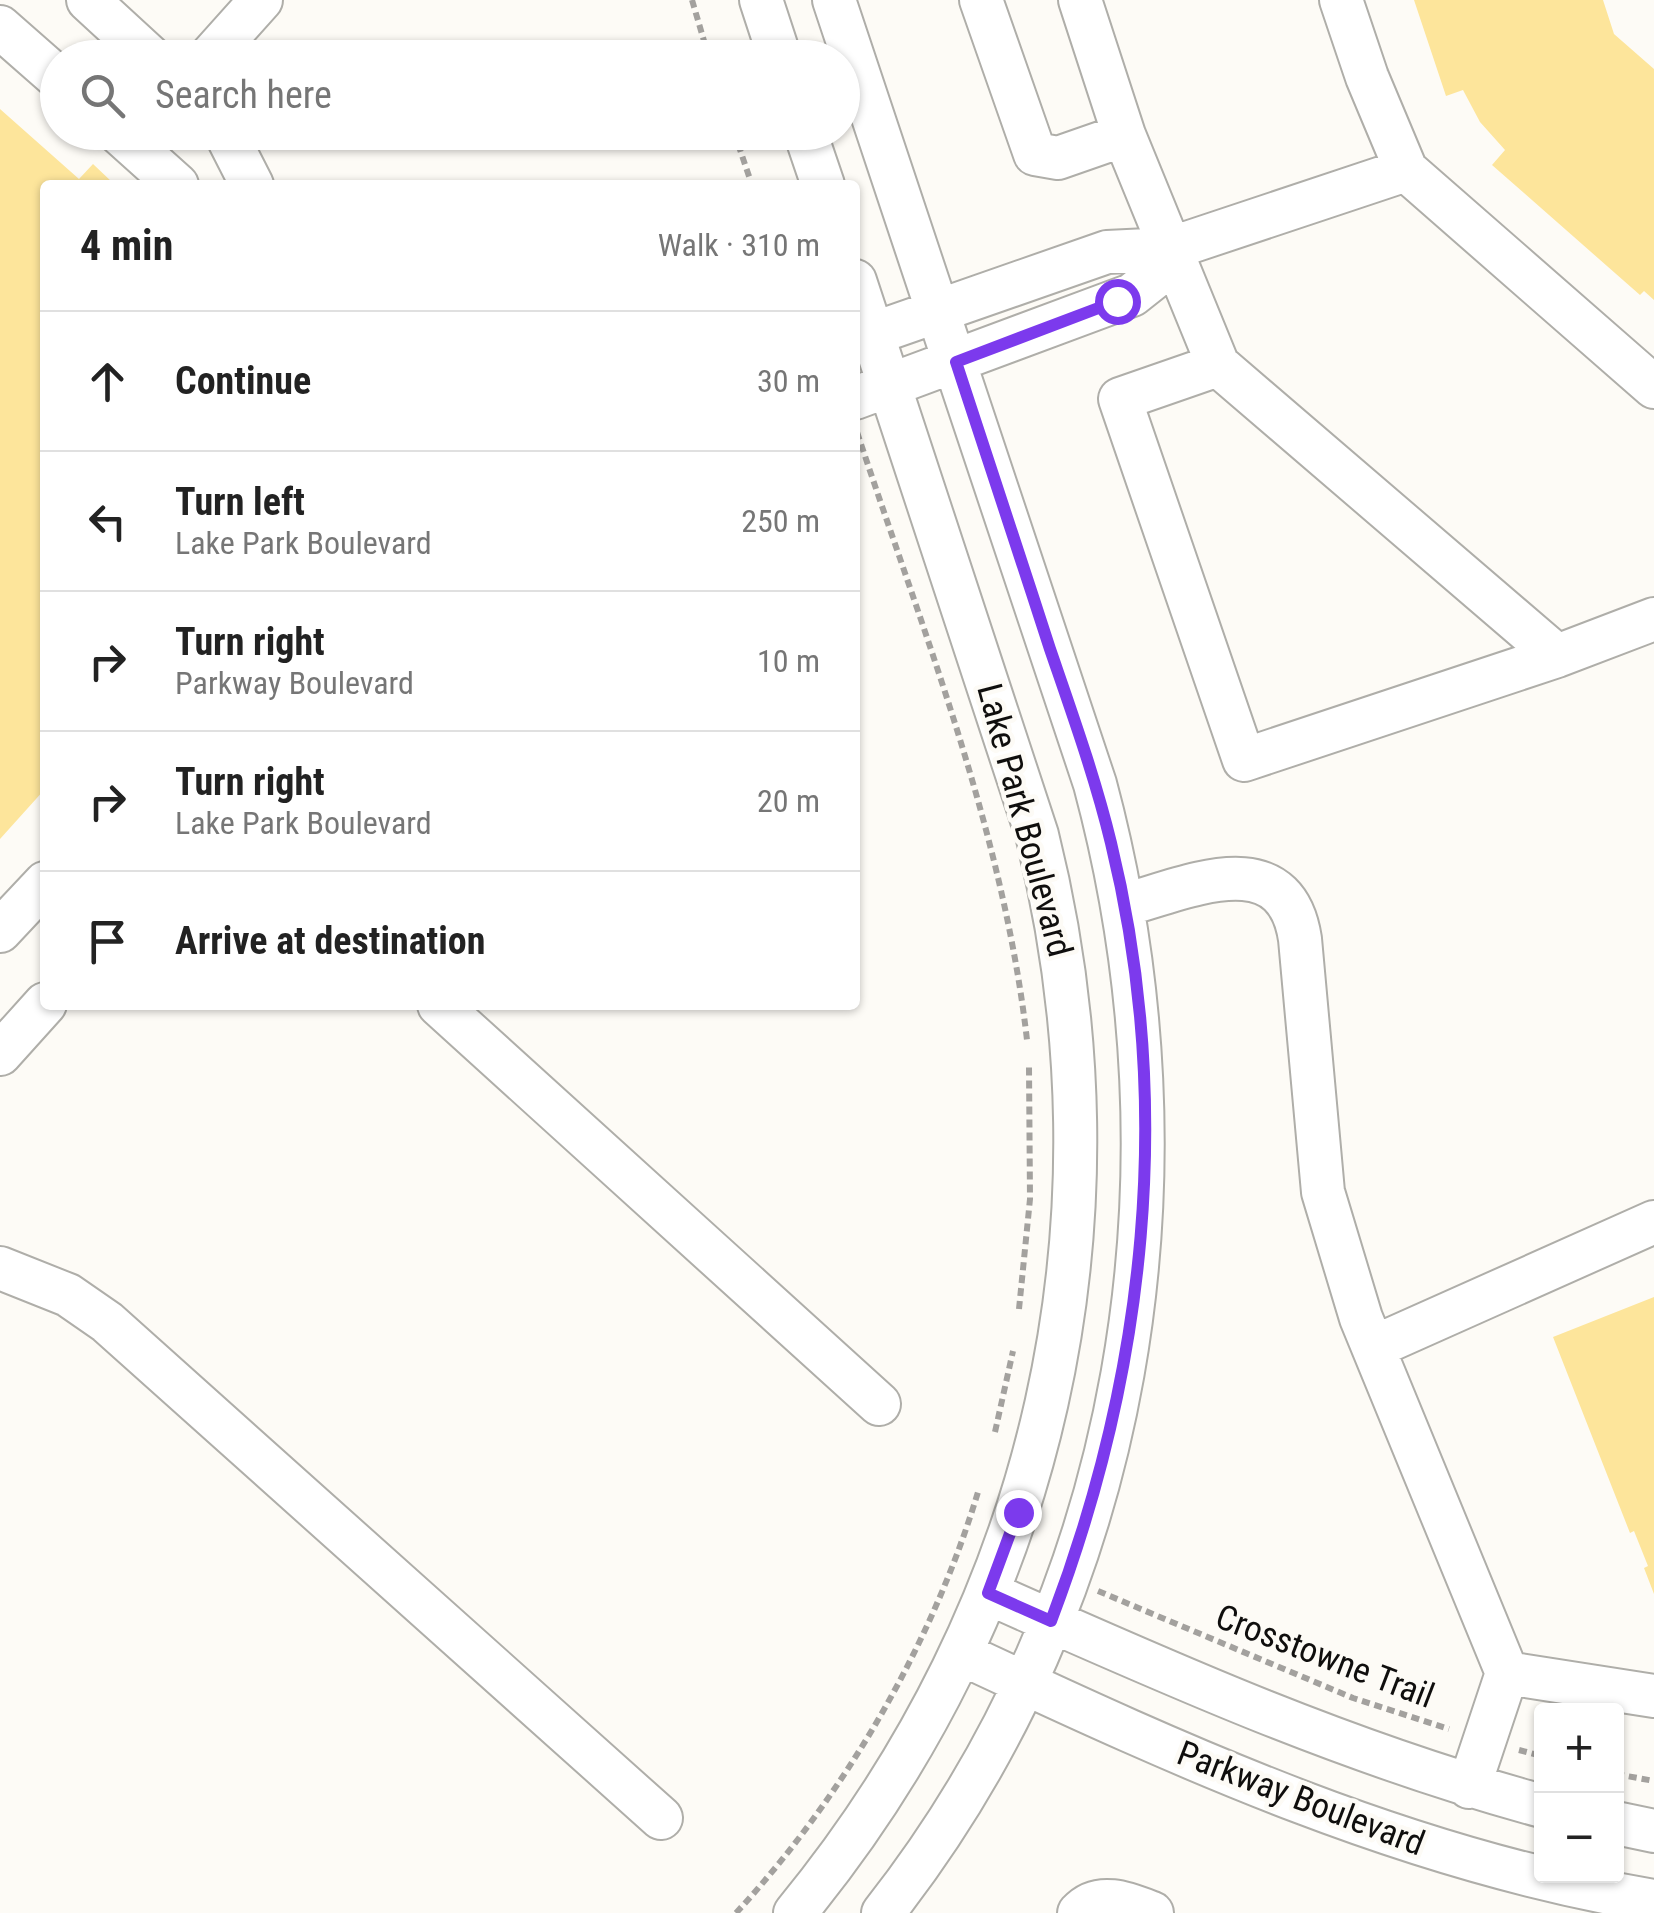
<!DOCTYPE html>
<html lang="en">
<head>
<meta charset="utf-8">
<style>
	body { margin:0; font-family:"Roboto Condensed",sans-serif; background:#f2f2f2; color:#222 }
	.controls { position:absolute; right:30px; bottom:30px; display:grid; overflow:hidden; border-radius:10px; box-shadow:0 2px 8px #0004 }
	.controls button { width:90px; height:90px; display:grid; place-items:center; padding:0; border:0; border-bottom:2px solid #e0e0e0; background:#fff; color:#222; font:50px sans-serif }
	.stop { position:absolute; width:30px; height:30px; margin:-22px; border:8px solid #7c3aed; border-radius:50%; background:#fff }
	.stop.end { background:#7c3aed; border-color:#fff; box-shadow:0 2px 10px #0008 }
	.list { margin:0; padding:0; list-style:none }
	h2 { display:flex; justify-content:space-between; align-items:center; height:130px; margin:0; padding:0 40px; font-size:42px }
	h2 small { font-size:32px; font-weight:400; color:#767676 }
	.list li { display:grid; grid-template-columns:65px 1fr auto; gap:30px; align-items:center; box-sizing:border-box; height:140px; padding:0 40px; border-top:2px solid #e0e0e0 }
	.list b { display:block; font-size:38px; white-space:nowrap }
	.list p { margin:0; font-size:32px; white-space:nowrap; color:#767676 }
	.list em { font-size:32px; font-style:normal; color:#767676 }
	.icon { flex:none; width:55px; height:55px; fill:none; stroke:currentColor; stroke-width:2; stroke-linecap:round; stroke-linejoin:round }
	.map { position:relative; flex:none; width:1654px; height:1913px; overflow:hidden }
	.search { position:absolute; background:#fff; box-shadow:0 2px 8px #0004; left:40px; top:40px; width:820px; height:110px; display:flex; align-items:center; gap:25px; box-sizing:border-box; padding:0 35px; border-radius:55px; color:#767676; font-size:38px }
	.panel { position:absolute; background:#fff; box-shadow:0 2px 8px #0004; left:40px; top:180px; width:820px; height:830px; border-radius:10px }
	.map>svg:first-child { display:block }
	.building { fill:#fde59b }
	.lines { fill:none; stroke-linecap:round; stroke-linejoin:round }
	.minor-casing { stroke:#afaea9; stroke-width:46 }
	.path { stroke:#a3a19e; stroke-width:6; stroke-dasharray:8 5; stroke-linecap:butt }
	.minor { stroke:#fff; stroke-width:42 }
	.route { stroke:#7c3aed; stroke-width:12 }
	.labels { text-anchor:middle; stroke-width:9; stroke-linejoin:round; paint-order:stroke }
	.street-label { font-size:35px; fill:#0f0e0d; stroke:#fdfbf6 }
</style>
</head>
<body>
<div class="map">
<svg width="1654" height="1913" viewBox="0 0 1654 1913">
	<rect width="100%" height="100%" fill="#fdfbf6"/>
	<!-- building -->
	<path class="building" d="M 1414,0 L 1603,0 L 1614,34 L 1654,69 L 1654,300 L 1644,291 L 1640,295 L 1492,165 L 1505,150 L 1480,122 L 1463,90 L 1446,96 Z
		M 0,109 L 79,179 L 93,164 L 112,182 L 45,185 L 45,789 L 0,839 Z
		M 1654,1297 L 1654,1594 L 1644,1568 L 1648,1566 L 1634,1531 L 1630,1533 L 1553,1337 Z"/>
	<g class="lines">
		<!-- minor casing -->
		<g class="minor-casing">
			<path id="minor" d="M 88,0 L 151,58
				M 761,0 L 780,58
				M 834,0 L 1095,784 C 1199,1172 1135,1593 883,1913
				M 981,0 L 1035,154 L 1058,158 L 1124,135
				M 1080,0 L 1124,135 L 1218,365 L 1557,656 L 1654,619
				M 1341,0 L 1367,77 L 1406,170 L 1654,387
				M 0,27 L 58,78
				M 209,58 L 261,0
				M 118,132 L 177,185
				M 225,132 L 252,185
				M 805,132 L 823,185
				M 855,340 L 1107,252 L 1169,249 L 1406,170
				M 1218,365 L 1120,399 L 1244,760 L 1557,656
				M 855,398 L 1132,295 L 1156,276 L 1169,249
				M 1124,905 C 1187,888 1285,841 1300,939 L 1323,1192 L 1361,1318 L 1507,1673
				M 0,931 L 45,883
				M 439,1005 L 879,1404
				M 0,1054 L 45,1004
				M 0,1268 L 68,1295 L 107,1322 L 661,1818
				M 1374,1347 L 1654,1222
				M 988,1593 C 1170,1674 1349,1754 1542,1806
				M 962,1654 C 1184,1758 1410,1861 1654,1901
				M 1469,1787 L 1507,1673 L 1654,1696
				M 1616,1823 L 1654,1831
				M 795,1913 C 1047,1607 1133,1219 1037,835 L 855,281
				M 1079,1913 C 1099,1891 1129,1904 1152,1913"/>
		</g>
		<!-- path -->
		<path class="path" d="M 692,0 L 709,58
			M 734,132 L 752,185
			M 857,432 C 923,632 1003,830 1027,1040
			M 1019,1309 L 1030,1199 L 1029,1067
			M 995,1432 L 1013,1351
			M 1098,1591 L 1353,1698 L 1449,1729
			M 1519,1750 L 1542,1756
			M 1616,1774 L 1654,1781
			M 736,1913 C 844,1796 932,1645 978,1492"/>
		<!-- minor -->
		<use href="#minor" class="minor"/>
	</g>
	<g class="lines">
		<!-- route -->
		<path class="route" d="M 1018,1512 L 988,1593 L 1051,1621 C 1146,1371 1175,1105 1111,843 C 1095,777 1072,713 1050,649 C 1019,553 987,457 956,362 L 1117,301"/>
	</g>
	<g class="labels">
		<!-- street labels -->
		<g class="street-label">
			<text transform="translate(1025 820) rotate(75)" y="12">Lake Park Boulevard</text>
			<text transform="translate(1325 1656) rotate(21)" y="12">Crosstowne Trail</text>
			<text transform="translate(1301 1798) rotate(21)" y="12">Parkway Boulevard</text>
		</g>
	</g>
</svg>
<div class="controls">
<button>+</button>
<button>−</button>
</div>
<div class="stop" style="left:1117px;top:301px"></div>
<div class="stop end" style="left:1018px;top:1512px"></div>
<div class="search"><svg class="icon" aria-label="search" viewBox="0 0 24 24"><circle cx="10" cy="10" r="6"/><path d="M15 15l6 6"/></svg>Search here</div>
<section class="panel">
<h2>4 min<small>Walk · 310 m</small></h2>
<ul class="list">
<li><svg class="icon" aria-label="ahead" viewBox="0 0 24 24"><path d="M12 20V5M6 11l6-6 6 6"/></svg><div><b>Continue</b></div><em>30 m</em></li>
<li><svg class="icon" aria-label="left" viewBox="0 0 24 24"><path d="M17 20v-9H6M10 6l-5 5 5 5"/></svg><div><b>Turn left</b><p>Lake Park Boulevard</p></div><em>250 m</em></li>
<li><svg class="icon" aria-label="right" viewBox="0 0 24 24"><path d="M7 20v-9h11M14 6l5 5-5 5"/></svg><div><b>Turn right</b><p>Parkway Boulevard</p></div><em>10 m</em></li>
<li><svg class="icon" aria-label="right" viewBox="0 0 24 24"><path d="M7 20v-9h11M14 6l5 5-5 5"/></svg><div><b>Turn right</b><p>Lake Park Boulevard</p></div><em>20 m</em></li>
<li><svg class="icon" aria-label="arrive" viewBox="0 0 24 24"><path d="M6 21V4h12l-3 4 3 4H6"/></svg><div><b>Arrive at destination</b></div></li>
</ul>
</section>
</div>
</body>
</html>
